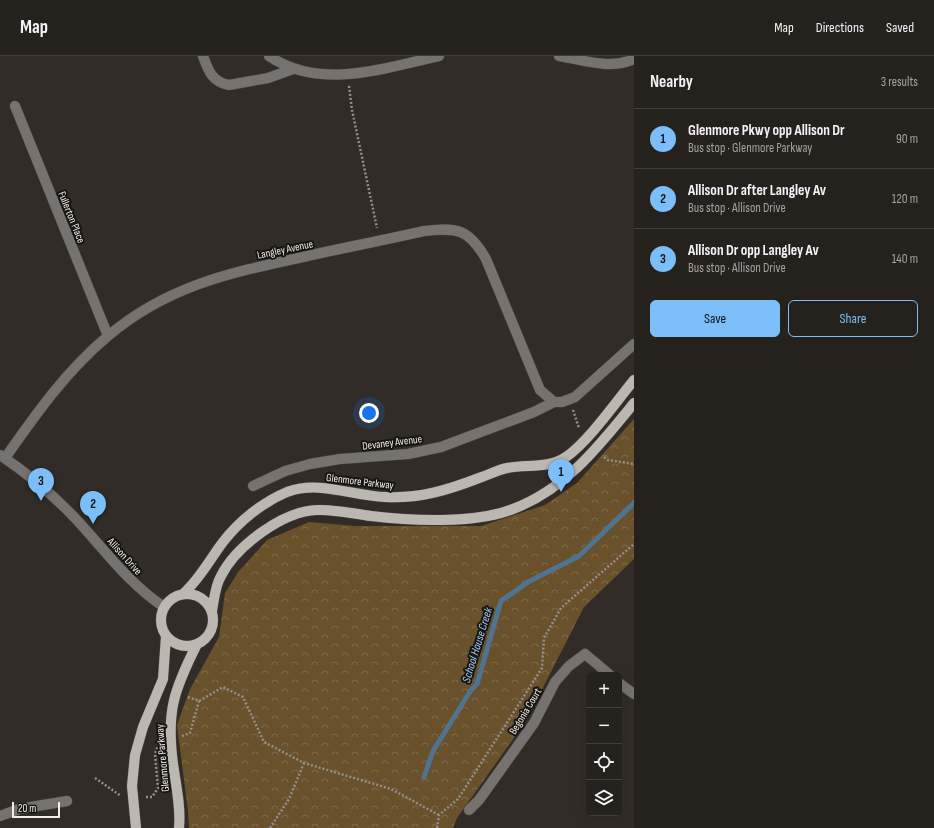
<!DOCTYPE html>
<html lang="en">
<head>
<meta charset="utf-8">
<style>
	body { margin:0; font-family:"Sofia Sans Condensed",sans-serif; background:#2d2926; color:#f1f3f6 }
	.controls { position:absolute; right:12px; bottom:12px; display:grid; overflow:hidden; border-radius:6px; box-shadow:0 4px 16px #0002 }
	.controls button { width:36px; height:36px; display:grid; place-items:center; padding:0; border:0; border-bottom:1px solid #423e3b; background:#25211d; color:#f1f3f6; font:20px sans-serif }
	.scale { position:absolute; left:12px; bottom:10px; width:48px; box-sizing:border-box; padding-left:4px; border:2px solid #f0ede9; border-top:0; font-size:11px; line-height:14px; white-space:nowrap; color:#f0ede9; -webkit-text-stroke:3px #171512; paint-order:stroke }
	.you { position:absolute; left:369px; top:357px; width:14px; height:14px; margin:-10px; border:3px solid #fff; border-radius:50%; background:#1a73e8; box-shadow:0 0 0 6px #1a73e833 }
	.badge { display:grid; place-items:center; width:26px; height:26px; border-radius:50%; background:#7bbef8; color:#111; font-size:13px; font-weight:700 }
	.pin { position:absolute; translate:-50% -33px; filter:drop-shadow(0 1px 2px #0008) }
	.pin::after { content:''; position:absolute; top:21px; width:14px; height:12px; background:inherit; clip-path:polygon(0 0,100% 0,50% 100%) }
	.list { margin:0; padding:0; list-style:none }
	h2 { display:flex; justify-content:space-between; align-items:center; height:52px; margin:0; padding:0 16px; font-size:17px }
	h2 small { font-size:13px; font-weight:400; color:#a3a3a4 }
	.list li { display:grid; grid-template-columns:26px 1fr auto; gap:12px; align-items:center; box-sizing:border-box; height:60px; padding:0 16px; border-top:1px solid #423e3b }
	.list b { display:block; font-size:15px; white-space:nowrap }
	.list p { margin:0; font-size:13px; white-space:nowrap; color:#a3a3a4 }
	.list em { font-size:13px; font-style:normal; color:#a3a3a4 }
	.actions { display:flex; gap:8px; padding:12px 16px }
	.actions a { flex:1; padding:9px 0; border:1px solid #7bbef8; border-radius:6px; text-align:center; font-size:14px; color:#7bbef8 }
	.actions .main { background:#7bbef8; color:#111 }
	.icon { flex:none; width:22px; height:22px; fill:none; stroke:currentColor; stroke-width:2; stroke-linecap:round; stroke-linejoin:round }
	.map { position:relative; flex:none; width:634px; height:772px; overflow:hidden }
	header { display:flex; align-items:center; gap:24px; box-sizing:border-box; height:56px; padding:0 20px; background:#25211d; border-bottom:1px solid #423e3b }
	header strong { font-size:19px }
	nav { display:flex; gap:22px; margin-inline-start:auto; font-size:14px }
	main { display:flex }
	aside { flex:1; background:#25211d }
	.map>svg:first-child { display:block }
	.forest { fill:url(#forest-crowns) }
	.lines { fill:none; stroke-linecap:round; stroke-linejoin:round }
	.stream { stroke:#507392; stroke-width:5 }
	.minor-casing { stroke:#4c4742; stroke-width:11 }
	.major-casing { stroke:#4c4742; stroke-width:11 }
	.path { stroke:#938f8b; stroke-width:2.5; stroke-dasharray:2 2; stroke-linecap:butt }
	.minor { stroke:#75726f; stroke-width:10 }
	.major { stroke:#bcb8b1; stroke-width:10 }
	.labels { text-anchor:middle; stroke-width:4; stroke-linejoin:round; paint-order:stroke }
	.street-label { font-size:11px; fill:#f0ede9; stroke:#171512 }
	.water-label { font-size:12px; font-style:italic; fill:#a0cdf5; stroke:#171512 }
</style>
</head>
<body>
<header>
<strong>Map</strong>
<nav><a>Map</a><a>Directions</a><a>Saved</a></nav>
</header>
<main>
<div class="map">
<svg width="634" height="772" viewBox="0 0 634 772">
	<defs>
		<pattern id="forest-crowns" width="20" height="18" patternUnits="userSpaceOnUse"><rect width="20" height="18" fill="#69512c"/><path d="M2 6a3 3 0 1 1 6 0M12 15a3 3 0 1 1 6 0" fill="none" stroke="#7f6a4b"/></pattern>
	</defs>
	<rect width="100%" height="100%" fill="#312c27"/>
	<!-- forest -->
	<path class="forest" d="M 634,363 L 634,503 L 584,551 L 526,665 L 457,762 L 453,772 L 189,772 L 188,755 L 177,669 L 190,633 L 219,581 L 225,537 L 239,515 L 267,484 L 309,466 L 355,470 L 481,470 L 545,449 L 577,427 Z"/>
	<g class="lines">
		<!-- stream -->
		<path class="stream" d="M 424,721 L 433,695 L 471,634 L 477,628 L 501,545 L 528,526 L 579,500 L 634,447"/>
		<!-- minor casing -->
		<g class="minor-casing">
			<path id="minor" d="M 203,0 C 208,14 212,26 229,29 L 268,22 L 293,13
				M 269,0 C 321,35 383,12 439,0
				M 559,0 C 584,4 610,14 634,3
				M 15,50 L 108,280
				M 0,399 C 27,417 53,439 75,462 C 105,494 128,527 164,551
				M 5,402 C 36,358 66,315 108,280 C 167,230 229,217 303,201 C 343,192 384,184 424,175 C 457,171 469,173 486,203 L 540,334 L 554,346 L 562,346 L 575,341 L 634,288
				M 253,430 L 285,415 L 310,408 L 340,403 L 408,398 L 441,391 L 534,356 L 554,346
				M 619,627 L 634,638
				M 469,754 L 479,744 L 534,667 L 555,626 L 569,610 L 585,598 L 610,619
				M 0,760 L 19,753 L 67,745"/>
		</g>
		<!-- major casing -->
		<g class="major-casing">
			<path id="major" d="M161 564a26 26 0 1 1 52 0a26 26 0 1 1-52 0Z
				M 183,538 C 200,523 210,503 223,486 C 239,465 263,446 287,436 C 319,424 353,440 385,441 C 419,443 448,434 479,422 C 489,419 497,414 507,412 C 527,408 548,413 566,401 C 588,386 616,346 634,324
				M 212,555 C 214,544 215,530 221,520 C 236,490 283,455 317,454 C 335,453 354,458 371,460 C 412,465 474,468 513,453 C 566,433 599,390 634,347
				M 136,772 L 132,730 L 135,699 L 143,671 L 163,623 L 166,580
				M 179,772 C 181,751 176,729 173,708 C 166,655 174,634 197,588"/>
		</g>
		<!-- path -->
		<path class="path" d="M 349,30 L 352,54 L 377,172
			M 573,354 L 579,372
			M 604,401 L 608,404 L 634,408
			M 188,641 L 199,645 L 223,631 L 243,641 L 264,686 L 304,707 L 391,733 L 439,759
			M 182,680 L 190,677 L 199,645
			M 95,722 L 121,740
			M 146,741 L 152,741 L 158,732 L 155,698 L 158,690
			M 270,772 L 289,743 L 304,707
			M 437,772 L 439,759 L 458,743 L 542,612 L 544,582 L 561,552 L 634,488"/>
		<!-- minor -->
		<use href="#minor" class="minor"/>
		<!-- major -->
		<use href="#major" class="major"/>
	</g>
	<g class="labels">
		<!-- street labels -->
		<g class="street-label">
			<text transform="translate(72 161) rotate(68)" y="4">Fullerton Place</text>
			<text transform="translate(285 193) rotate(-12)" y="4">Langley Avenue</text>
			<text transform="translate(392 386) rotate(-7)" y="4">Devaney Avenue</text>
			<text transform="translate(360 425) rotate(7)" y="4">Glenmore Parkway</text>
			<text transform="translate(125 500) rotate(48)" y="4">Allison Drive</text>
			<text transform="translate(525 655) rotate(-59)" y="4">Begonia Court</text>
			<text transform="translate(162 702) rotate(-95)" y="4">Glenmore Parkway</text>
		</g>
		<!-- water labels -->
		<g class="water-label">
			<text transform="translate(477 589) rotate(-73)" y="4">School House Creek</text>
		</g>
	</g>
</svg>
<div class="controls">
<button>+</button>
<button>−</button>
<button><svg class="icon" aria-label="locate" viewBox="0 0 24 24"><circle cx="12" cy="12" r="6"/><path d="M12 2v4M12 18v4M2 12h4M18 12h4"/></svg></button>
<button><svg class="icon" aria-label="layers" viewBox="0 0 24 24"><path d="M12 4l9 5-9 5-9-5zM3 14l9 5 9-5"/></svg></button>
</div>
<div class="scale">20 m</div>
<div class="you"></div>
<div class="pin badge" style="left:561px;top:436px">1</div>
<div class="pin badge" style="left:93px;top:468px">2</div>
<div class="pin badge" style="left:41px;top:445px">3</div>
</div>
<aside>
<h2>Nearby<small>3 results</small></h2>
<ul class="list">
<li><span class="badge">1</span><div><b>Glenmore Pkwy opp Allison Dr</b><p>Bus stop · Glenmore Parkway</p></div><em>90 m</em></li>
<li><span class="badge">2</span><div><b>Allison Dr after Langley Av</b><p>Bus stop · Allison Drive</p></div><em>120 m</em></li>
<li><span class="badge">3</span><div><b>Allison Dr opp Langley Av</b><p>Bus stop · Allison Drive</p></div><em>140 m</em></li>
</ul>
<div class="actions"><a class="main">Save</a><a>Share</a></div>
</aside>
</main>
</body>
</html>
